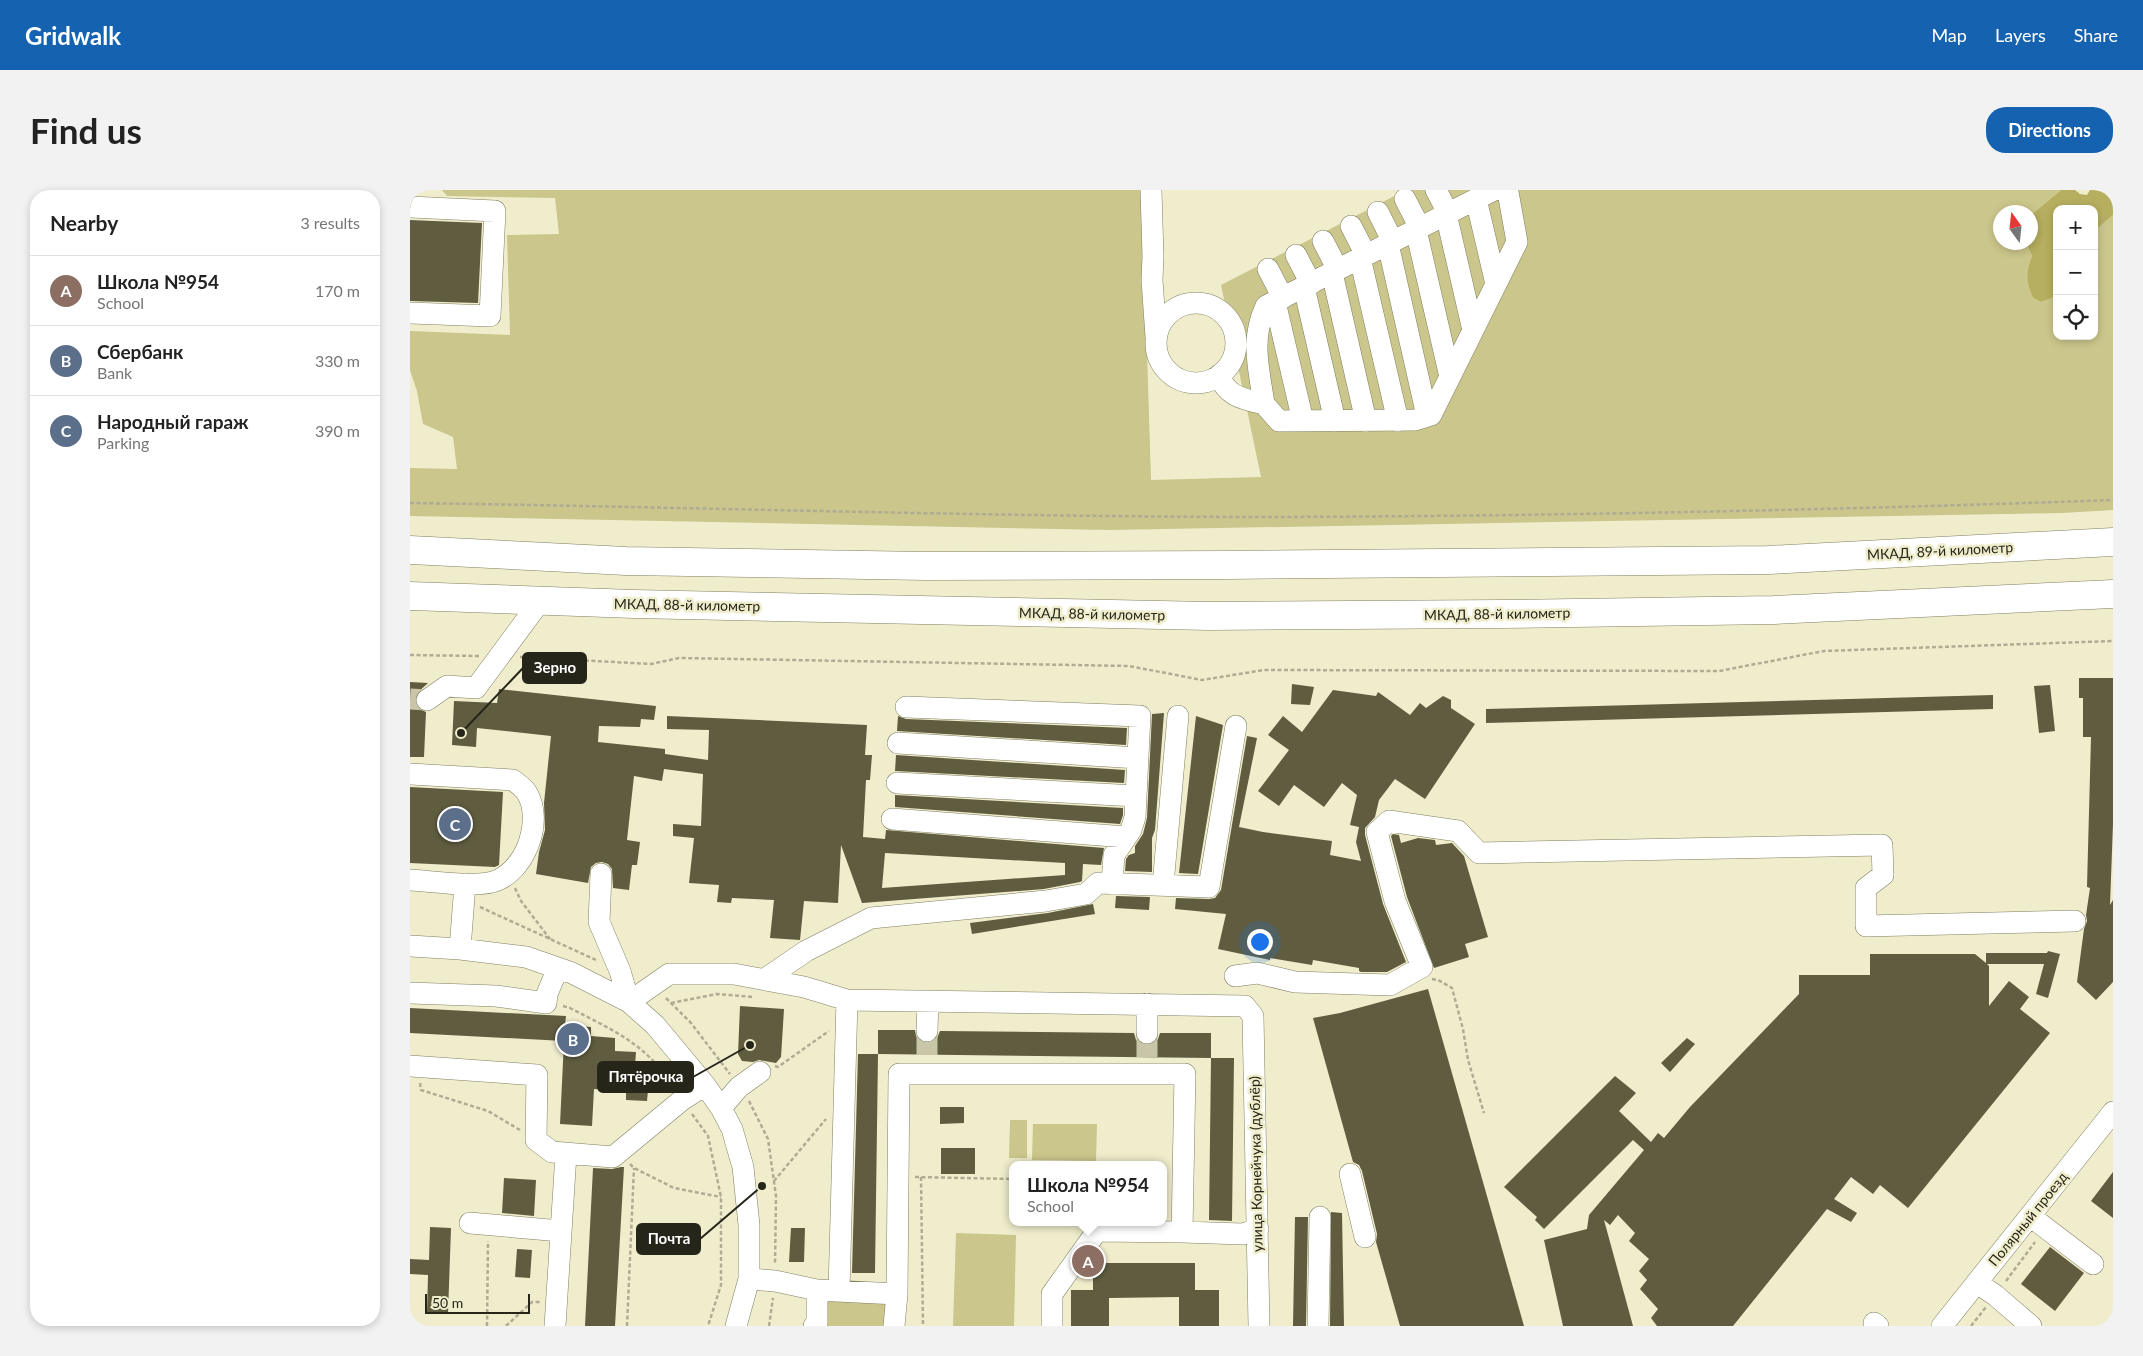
<!DOCTYPE html>
<html lang="en">
<head>
<meta charset="utf-8">
<style>
	body { margin:0; font-family:Lato,sans-serif; background:#f2f2f2; color:#222 }
	.controls { position:absolute; right:15px; top:15px; display:grid; overflow:hidden; border-radius:10px; box-shadow:0 2px 8px #0003 }
	.controls button { width:45px; height:45px; display:grid; place-items:center; padding:0; border:0; border-bottom:1px solid #e0e0e0; background:#fff; color:#222; font:25px sans-serif }
	.compass { position:absolute; left:1583px; top:15px; width:45px; height:45px; border-radius:50%; background:#fff; box-shadow:0 2px 8px #0003; rotate:345deg }
	.scale { position:absolute; left:15px; bottom:12px; width:105px; box-sizing:border-box; padding-left:5px; border:2px solid #262519; border-top:0; font-size:14px; line-height:18px; white-space:nowrap; color:#262519; -webkit-text-stroke:4px #f0edcd; paint-order:stroke }
	.you { position:absolute; left:849px; top:751px; width:18px; height:18px; margin:-12px; border:4px solid #fff; border-radius:50%; background:#1a73e8; box-shadow:0 0 0 8px #1a73e833 }
	.badge { display:grid; place-items:center; width:32px; height:32px; border-radius:50%; background:#1562b1; color:#fff; font-size:16px; font-weight:700 }
	.pin { position:absolute; translate:-50% -50%; border:2px solid #fff; box-shadow:0 1px 5px #0006 }
	.popup { position:absolute; left:599px; top:971px; width:158px; height:65px; box-sizing:border-box; display:grid; place-content:center; border-radius:10px; background:#fff; filter:drop-shadow(0 1px 4px #0005); font-size:16px; white-space:nowrap; color:#767676 }
	.popup b { font-size:19px; color:#222 }
	.popup::after { content:''; position:absolute; left:50%; top:100%; margin-left:-10px; border:10px solid transparent; border-top-color:#fff }
	.list { margin:0; padding:0; list-style:none }
	h2 { display:flex; justify-content:space-between; align-items:center; height:65px; margin:0; padding:0 20px; font-size:21px }
	h2 small { font-size:16px; font-weight:400; color:#767676 }
	.list li { display:grid; grid-template-columns:32px 1fr auto; gap:15px; align-items:center; box-sizing:border-box; height:70px; padding:0 20px; border-top:1px solid #e0e0e0 }
	.list b { display:block; font-size:19px; white-space:nowrap }
	.list p { margin:0; font-size:16px; white-space:nowrap; color:#767676 }
	.list em { font-size:16px; font-style:normal; color:#767676 }
	.icon { flex:none; width:28px; height:28px; fill:none; stroke:currentColor; stroke-width:2; stroke-linecap:round; stroke-linejoin:round }
	.map { position:relative; flex:none; width:1703px; height:1136px; overflow:hidden; border-radius:20px }
	header { display:flex; align-items:center; gap:30px; box-sizing:border-box; height:70px; padding:0 25px; background:#1562b1; color:#fff }
	header strong { font-size:24px }
	nav { display:flex; gap:28px; margin-inline-start:auto; font-size:18px }
	.intro { display:flex; align-items:center; justify-content:space-between; box-sizing:border-box; height:120px; padding:0 30px }
	h1 { margin:0; font-size:35px }
	.button { padding:12px 22px; border-radius:20px; background:#1562b1; color:#fff; font-size:18px; font-weight:700 }
	main { display:flex; gap:30px; padding:0 30px }
	aside { flex:1; background:#fff; border-radius:20px; box-shadow:0 2px 8px #0003 }
	.map>svg:first-child { display:block }
	.green { fill:#cbc68b }
	.forest { fill:#b6af5f }
	.building { fill:#5f5c40; fill-rule:evenodd }
	.lines { fill:none; stroke-linecap:round; stroke-linejoin:round }
	.minor-tunnel { stroke:#c8c5a9; stroke-width:21; stroke-dasharray:21 11; stroke-linecap:butt }
	.minor-casing { stroke:#817f61; stroke-width:22 }
	.highway-casing { stroke:#817f61; stroke-width:29 }
	.path { stroke:#afac93; stroke-width:2.5; stroke-dasharray:4 2.5; stroke-linecap:butt }
	.minor { stroke:#fff; stroke-width:21 }
	.highway { stroke:#fff; stroke-width:28 }
	.labels { text-anchor:middle; stroke-width:5; stroke-linejoin:round; paint-order:stroke }
	.street-label { font-size:14px; fill:#262519; stroke:#f0edcd }
	.leader { fill:none; stroke:#262519; stroke-width:2 }
	.callout-dot { fill:#262519; stroke:#f0edcd; stroke-width:2 }
	.callout { fill:#262519; stroke:#262519; stroke-width:2 }
	.callout-label { font-size:15px; text-anchor:middle; font-weight:bold; fill:#fff }
</style>
</head>
<body>
<header>
<strong>Gridwalk</strong>
<nav><a>Map</a><a>Layers</a><a>Share</a></nav>
</header>
<div class="intro"><h1>Find us</h1><a class="button">Directions</a></div>
<main>
<aside>
<h2>Nearby<small>3 results</small></h2>
<ul class="list">
<li><span class="badge" style="background:#8d6e63">A</span><div><b>Школа №954</b><p>School</p></div><em>170 m</em></li>
<li><span class="badge" style="background:#5c6f8a">B</span><div><b>Сбербанк</b><p>Bank</p></div><em>330 m</em></li>
<li><span class="badge" style="background:#5c6f8a">C</span><div><b>Народный гараж</b><p>Parking</p></div><em>390 m</em></li>
</ul>
</aside>
<div class="map">
<svg width="1703" height="1136" viewBox="0 0 1703 1136">
	<rect width="100%" height="100%" fill="#f0edcd"/>
	<!-- green -->
	<path class="green" d="M 32,0 L 732,0 L 741,290 L 851,287 L 811,95 L 996,0 L 1651,0 L 1621,25 L 1620,22 L 1590,22 L 1590,52 L 1616,53 L 1622,66 C 1615,83 1616,92 1623,108 L 1631,112 L 1647,106 L 1647,146 L 1684,146 L 1684,44 L 1687,39 L 1703,25 L 1703,320 L 1652,323 L 699,340 L 0,326 L 0,278 L 47,279 L 43,247 L 13,234 L 7,201 L 0,180 L 0,141 L 100,145 L 97,45 L 149,44 L 145,8 L 37,6 Z
		M 600,930 L 617,930 L 617,968 L 599,968 Z
		M 623,934 L 687,934 L 686,971 L 622,970 Z
		M 546,1043 L 606,1045 L 604,1136 L 543,1136 Z
		M 411,1104 L 483,1107 L 479,1136 L 416,1136 Z"/>
	<!-- forest -->
	<path class="forest" d="M 1651,0 L 1665,0 L 1670,4 L 1677,5 L 1680,0 L 1703,0 L 1703,25 L 1687,39 L 1684,44 L 1684,19 L 1647,19 L 1647,106 L 1631,112 L 1623,108 C 1616,93 1615,83 1622,66 L 1616,53 L 1620,52 L 1621,25 Z"/>
	<!-- building -->
	<path class="building" d="M 0,30 L 72,33 L 68,113 L 0,111 Z
		M 1669,488 L 1703,488 L 1703,634 L 1700,715 L 1703,710 L 1703,792 L 1686,810 L 1667,792 L 1674,739 L 1677,731 L 1676,725 L 1680,698 L 1677,697 L 1681,547 L 1673,547 L 1673,508 L 1669,508 Z
		M 0,492 L 18,493 L 6,504 L 5,511 L 7,518 L 16,522 L 14,567 L 0,567 Z
		M 882,494 L 904,497 L 900,515 L 881,514 Z
		M 1640,495 L 1645,541 L 1629,543 L 1624,496 Z
		M 89,499 L 246,516 L 244,530 L 231,529 L 230,537 L 189,536 L 188,552 L 255,559 L 255,564 L 298,570 L 299,540 L 257,539 L 257,526 L 457,535 L 455,565 L 462,565 L 460,590 L 456,590 L 453,647 L 475,649 L 476,640 L 694,658 L 691,675 L 673,674 L 672,691 L 670,692 L 634,699 L 452,713 L 431,655 L 428,713 L 394,711 L 390,750 L 360,748 L 364,710 L 322,708 L 321,713 L 307,712 L 309,695 L 279,693 L 284,648 L 263,646 L 263,634 L 291,636 L 293,584 L 254,579 L 252,591 L 224,586 L 217,650 L 230,652 L 227,675 L 222,675 L 219,700 L 203,698 L 202,679 L 198,674 L 192,672 L 186,673 L 181,677 L 178,693 L 126,684 L 129,662 L 135,640 L 134,613 L 141,546 L 67,538 L 66,557 L 42,555 L 44,511 L 87,513 ZM 475,663 L 655,673 L 655,685 L 472,698 Z
		M 923,500 L 966,506 L 968,502 L 1000,525 L 1010,513 L 1016,518 L 1033,506 L 1041,510 L 1041,518 L 1065,534 L 1015,609 L 985,589 L 969,610 L 965,627 L 955,638 L 955,645 L 973,714 L 996,772 L 977,782 L 951,782 L 949,781 L 949,778 L 903,770 L 902,775 L 860,768 L 860,770 L 808,759 L 816,724 L 765,719 L 766,708 L 799,709 L 805,708 L 811,700 L 837,546 L 847,548 L 829,637 L 853,642 L 922,651 L 920,665 L 951,671 L 946,652 L 949,637 L 940,635 L 947,605 L 932,593 L 914,617 L 884,595 L 869,616 L 848,601 L 879,560 L 858,545 L 873,526 L 892,542 Z
		M 1583,505 L 1583,519 L 1076,533 L 1076,519 Z
		M 754,523 L 745,640 L 742,648 L 742,682 L 715,681 L 716,669 L 719,665 L 725,663 L 725,656 L 733,644 L 737,628 L 742,524 Z
		M 488,526 L 496,529 L 717,538 L 716,555 L 487,541 Z
		M 786,526 L 813,535 L 788,684 L 769,683 Z
		M 486,565 L 715,580 L 714,593 L 485,581 Z
		M 0,597 L 93,602 L 89,675 L 85,677 L 0,673 Z
		M 485,605 L 713,618 L 713,625 L 710,634 L 485,617 Z
		M 983,644 L 989,645 L 991,653 L 1008,648 L 1025,650 L 1026,655 L 1042,653 L 1054,666 L 1078,747 L 1055,754 L 1059,767 L 1024,778 L 997,707 L 981,646 Z
		M 706,706 L 740,707 L 739,720 L 705,718 Z
		M 683,714 L 685,724 L 562,744 L 560,733 L 638,723 Z
		M 1638,761 L 1650,764 L 1638,808 L 1626,804 L 1634,774 L 1577,774 L 1579,776 L 1579,816 L 1599,791 L 1619,807 L 1610,819 L 1640,843 L 1498,1018 L 1470,995 L 1463,1004 L 1441,987 L 1424,1009 L 1447,1023 L 1441,1032 L 1417,1019 L 1323,1136 L 1247,1136 L 1241,1128 L 1248,1119 L 1230,1099 L 1237,1090 L 1229,1081 L 1239,1069 L 1219,1051 L 1225,1043 L 1208,1025 L 1200,1035 L 1194,1030 L 1223,1136 L 1153,1136 L 1134,1050 L 1177,1039 L 1179,1025 L 1234,960 L 1223,950 L 1134,1039 L 1125,1030 L 1127,1027 L 1094,997 L 1205,886 L 1226,903 L 1209,921 L 1241,952 L 1248,943 L 1254,948 L 1280,917 L 1389,804 L 1389,785 L 1460,785 L 1460,764 L 1565,764 L 1576,773 L 1576,763 L 1637,763 Z
		M 1018,799 L 1067,971 L 1114,1136 L 990,1136 L 966,1052 L 967,1044 L 952,981 L 949,975 L 943,972 L 903,828 L 930,823 Z
		M 330,816 L 374,819 L 371,867 L 366,873 L 349,870 L 343,872 L 332,871 L 328,864 Z
		M 0,818 L 156,826 L 155,835 L 181,837 L 181,846 L 205,848 L 205,861 L 226,862 L 225,876 L 245,877 L 244,902 L 238,901 L 237,911 L 216,910 L 216,901 L 184,899 L 182,936 L 150,934 L 154,851 L 0,843 Z
		M 468,840 L 505,840 L 506,846 L 510,851 L 517,853 L 527,848 L 530,841 L 724,843 L 726,850 L 737,855 L 744,854 L 748,849 L 750,843 L 801,843 L 801,868 L 468,864 Z
		M 1277,848 L 1285,854 L 1260,882 L 1251,873 Z
		M 448,864 L 468,864 L 465,1083 L 442,1083 Z
		M 801,868 L 824,868 L 822,1031 L 799,1030 Z
		M 530,917 L 554,917 L 554,933 L 530,934 Z
		M 531,958 L 565,958 L 565,984 L 531,984 Z
		M 211,977 L 214,977 L 205,1136 L 175,1136 L 183,978 L 202,979 Z
		M 1703,982 L 1703,1028 L 1681,1011 Z
		M 94,988 L 126,990 L 124,1026 L 92,1023 Z
		M 921,1022 L 932,1023 L 934,1136 L 920,1136 Z
		M 885,1027 L 898,1027 L 896,1136 L 883,1136 Z
		M 20,1037 L 41,1038 L 38,1124 L 17,1123 L 18,1085 L 0,1084 L 0,1069 L 19,1070 Z
		M 381,1038 L 395,1038 L 394,1072 L 379,1072 Z
		M 1640,1057 L 1674,1083 L 1645,1121 L 1611,1094 Z
		M 107,1059 L 122,1060 L 120,1088 L 105,1087 Z
		M 683,1073 L 785,1073 L 785,1100 L 809,1100 L 809,1136 L 769,1136 L 769,1107 L 699,1108 L 699,1136 L 661,1136 L 661,1100 L 683,1100 Z"/>
	<g class="lines">
		<!-- minor-tunnel -->
		<path class="minor-tunnel" d="M 0,509 L 17,510
			M 517,865 L 517,841
			M 737,867 L 737,843"/>
		<!-- minor casing -->
		<g class="minor-casing">
			<path id="minor" d="M 741,0 L 743,66 L 742,90 L 746,147
				M 1026,0 L 1038,23
				M 995,9 L 1010,38
				M 1066,9 L 1086,94
				M 0,17 L 85,21 L 80,126 L 0,123
				M 968,22 L 983,52
				M 1036,24 L 1063,140
				M 941,36 L 956,65
				M 1006,40 L 1040,187
				M 913,51 L 928,80
				M 978,54 L 1017,226
				M 886,65 L 901,94
				M 950,68 L 988,231
				M 858,79 L 873,108
				M 922,83 L 956,231
				M 894,97 L 925,231
				M 865,112 L 893,231
				M746 153a40 40 0 1 1 80 0a40 40 0 1 1-80 0Z
				M 809,185 C 817,207 833,209 854,214 L 869,231 L 1005,230 L 1021,225 L 1107,52 L 1098,2 L 1092,0
				M 854,214 C 849,179 840,149 856,116 L 1084,0
				M 17,510 L 37,496 L 66,498 L 131,410
				M 496,517 L 730,526 L 725,627 L 721,640 L 704,665 L 702,694
				M 488,553 L 728,568
				M 0,584 L 103,590 C 108,594 113,597 117,603 C 133,630 117,677 88,690 C 69,699 22,691 0,690
				M 487,593 L 726,606
				M 482,629 L 716,647
				M 191,684 L 189,732 L 210,781 L 219,812 L 259,784 L 324,784 L 394,797 L 437,810 L 835,816 L 843,826 L 849,1136
				M 753,695 L 768,526
				M 0,756 L 50,759 L 116,767 L 162,783 L 219,812 L 245,835 L 295,895 L 311,918 L 322,939 L 333,977 L 339,1035 L 339,1089 L 326,1136
				M 50,759 L 55,694
				M 825,786 L 847,783 L 885,792 L 980,795 L 1012,777 L 985,711 L 967,642 L 979,631 L 1048,641 L 1069,663 L 1472,655 L 1473,685 L 1456,698 L 1456,736 L 1665,731
				M 355,789 L 396,761 L 461,728 L 636,711 L 676,704 L 688,693 L 799,697 L 826,536
				M 0,803 L 86,806 L 136,813 L 137,804 L 148,778
				M 737,814 L 737,843
				M 517,841 L 518,811
				M 0,876 L 127,885 L 126,950 L 142,962 L 203,967 L 272,910 L 295,895
				M 311,918 L 329,897 L 350,882
				M 940,984 L 955,1047
				M 1620,1026 L 1683,1074
				M 60,1033 L 151,1041
				M 339,1089 L 365,1091 L 407,1100 L 487,1104 L 484,1136
				M 1567,1093 L 1585,1105 L 1621,1136
				M 429,1101 L 437,810
				M 487,1104 L 489,884 L 775,884 L 772,1042 L 833,1044 L 848,1039
				M 1464,1133 L 1468,1136
				M 145,1136 L 156,964
				M 404,1136 L 407,1133 L 407,1100
				M 642,1136 L 642,1104 L 687,1041 L 772,1042
				M 908,1136 L 910,1027
				M 1532,1136 L 1703,922"/>
		</g>
		<!-- highway casing -->
		<g class="highway-casing">
			<path id="highway" d="M 0,360 L 216,371 L 516,376 L 817,375 L 1358,370 L 1703,352
				M 0,406 L 224,414 L 799,426 L 1091,424 L 1364,420 L 1703,404"/>
		</g>
		<!-- path -->
		<path class="path" d="M 0,313 C 288,317 576,327 864,327 C 1144,326 1424,320 1703,310
			M 0,465 L 69,466
			M 110,467 L 241,474 L 269,468 L 719,476 L 792,490 L 854,480 L 1309,481 L 1414,461 L 1703,451
			M 105,698 L 111,711 L 140,749
			M 70,717 L 186,770
			M 1022,789 L 1028,790 L 1042,798 L 1053,839 L 1058,870 L 1074,923
			M 256,808 L 281,833 L 320,884
			M 261,813 L 307,804 L 343,807
			M 153,816 L 160,818 C 204,841 235,853 263,896
			M 365,876 L 368,877 L 419,841
			M 10,893 L 11,900 L 78,921 L 110,940
			M 339,911 L 358,949 L 366,1006 L 365,1075
			M 282,924 L 298,946 L 311,1007 L 311,1095 L 298,1136
			M 220,974 L 224,978 L 264,998 L 311,1007
			M 505,987 L 603,989
			M 511,987 L 513,1136
			M 364,991 L 416,929
			M 1596,1091 L 1625,1052
			M 77,1136 L 78,1051
			M 96,1136 L 122,1112 L 130,1112
			M 217,1136 L 224,978
			M 359,1136 L 363,1108
			M 1561,1136 L 1576,1117"/>
		<!-- minor -->
		<use href="#minor" class="minor"/>
		<!-- highway -->
		<use href="#highway" class="highway"/>
	</g>
	<g class="labels">
		<!-- street labels -->
		<g class="street-label">
			<text transform="translate(1530 361) rotate(-3)" y="5">МКАД, 89-й километр</text>
			<text transform="translate(277 415) rotate(1)" y="5">МКАД, 88-й километр</text>
			<text transform="translate(682 424) rotate(1)" y="5">МКАД, 88-й километр</text>
			<text transform="translate(1087 424) rotate(-1)" y="5">МКАД, 88-й километр</text>
			<text transform="translate(846 974) rotate(-91)" y="5">улица Корнейчука (дублёр)</text>
			<text transform="translate(1618 1029) rotate(-51)" y="5">Полярный проезд</text>
		</g>
	</g>
	<!-- callouts -->
	<path class="leader" d="M51 543L113 478M340 855L283 887M352 996L290 1049"/>
	<g class="callout-dot">
		<circle cx="51" cy="543" r="5"/>
		<circle cx="340" cy="855" r="5"/>
		<circle cx="352" cy="996" r="5"/>
	</g>
	<g class="callout">
		<rect x="113" y="463" width="63" height="30" rx="5"/>
		<rect x="188" y="872" width="95" height="30" rx="5"/>
		<rect x="227" y="1034" width="63" height="30" rx="5"/>
	</g>
	<g class="callout-label">
		<text x="145" y="483">Зерно</text>
		<text x="236" y="892">Пятёрочка</text>
		<text x="259" y="1054">Почта</text>
	</g>
</svg>
<div class="controls">
<button>+</button>
<button>−</button>
<button><svg class="icon" aria-label="locate" viewBox="0 0 24 24"><circle cx="12" cy="12" r="6"/><path d="M12 2v4M12 18v4M2 12h4M18 12h4"/></svg></button>
</div>
<svg class="compass" viewBox="-18 -18 36 36"><path d="M0-13l5 13h-10z" fill="#e53935"/><path d="M0 13l5-13h-10z" fill="#767676"/></svg>
<div class="scale">50 m</div>
<div class="you"></div>
<div class="pin badge" style="left:678px;top:1071px;background:#8d6e63">A</div>
<div class="popup"><b>Школа №954</b>School</div>
<div class="pin badge" style="left:163px;top:849px;background:#5c6f8a">B</div>
<div class="pin badge" style="left:45px;top:634px;background:#5c6f8a">C</div>
</div>
</main>
</body>
</html>
